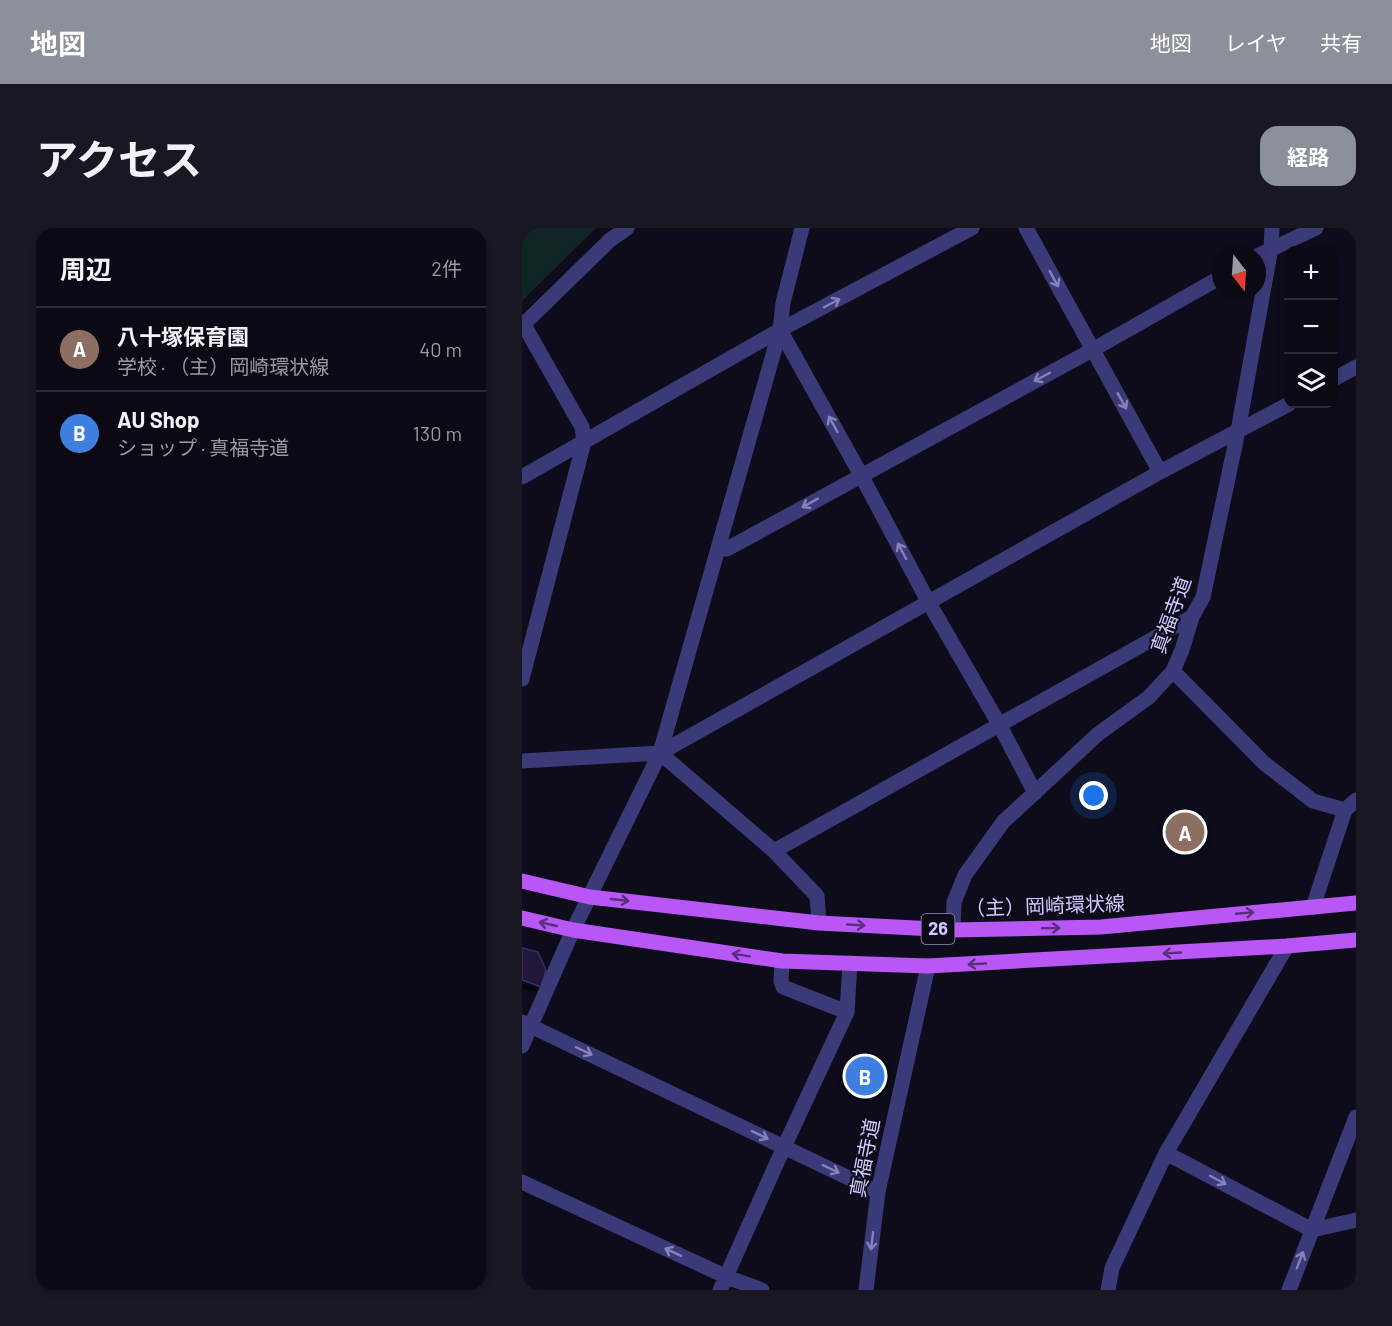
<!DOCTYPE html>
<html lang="ja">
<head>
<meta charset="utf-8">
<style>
	body { margin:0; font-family:Barlow,"Noto Sans JP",sans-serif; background:#181722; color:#f1f3f6 }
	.controls { position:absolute; right:18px; top:18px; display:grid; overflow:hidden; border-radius:12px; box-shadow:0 3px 9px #0003 }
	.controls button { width:54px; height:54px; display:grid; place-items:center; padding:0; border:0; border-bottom:2px solid #2a2a34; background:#0a0914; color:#f1f3f6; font:30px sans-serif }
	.compass { position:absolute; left:690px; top:18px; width:54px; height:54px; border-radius:50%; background:#0a0914; box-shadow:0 3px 9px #0003; rotate:163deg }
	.you { position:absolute; left:572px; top:568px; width:21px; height:21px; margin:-15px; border:4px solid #fff; border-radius:50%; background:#1a73e8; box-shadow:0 0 0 9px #1a73e833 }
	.badge { display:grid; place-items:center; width:39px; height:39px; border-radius:50%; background:#8c9099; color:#fff; font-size:20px; font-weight:700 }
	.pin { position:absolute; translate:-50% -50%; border:3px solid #fff; box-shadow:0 2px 6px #0006 }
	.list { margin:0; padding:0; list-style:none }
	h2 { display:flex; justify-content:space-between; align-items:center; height:78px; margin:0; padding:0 24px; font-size:26px }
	h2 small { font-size:20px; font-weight:400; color:#999aa0 }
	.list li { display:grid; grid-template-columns:39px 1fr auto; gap:18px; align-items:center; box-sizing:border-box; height:84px; padding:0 24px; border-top:2px solid #2a2a34 }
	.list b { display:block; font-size:22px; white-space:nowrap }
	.list p { margin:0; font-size:20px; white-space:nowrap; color:#999aa0 }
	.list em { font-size:20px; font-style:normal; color:#999aa0 }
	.icon { flex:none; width:33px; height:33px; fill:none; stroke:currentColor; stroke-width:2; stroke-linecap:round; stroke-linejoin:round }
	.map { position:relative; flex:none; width:834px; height:1062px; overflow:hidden; border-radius:18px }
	header { display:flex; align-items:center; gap:36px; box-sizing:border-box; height:84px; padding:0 30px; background:#8c9099; color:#fff }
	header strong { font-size:28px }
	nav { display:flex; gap:33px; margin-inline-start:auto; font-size:21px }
	.intro { display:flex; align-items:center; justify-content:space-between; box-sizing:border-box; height:144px; padding:0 36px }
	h1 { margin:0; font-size:42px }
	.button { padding:15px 27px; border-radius:18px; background:#8c9099; color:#fff; font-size:21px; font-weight:700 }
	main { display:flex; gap:36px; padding:0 36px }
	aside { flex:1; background:#0a0914; border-radius:18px; box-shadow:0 3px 9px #0003 }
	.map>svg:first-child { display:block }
	.green { fill:#102524 }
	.building { fill:#20193b; stroke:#372d66; stroke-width:1.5; filter:url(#shadow) }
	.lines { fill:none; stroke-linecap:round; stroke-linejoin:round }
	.street { stroke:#3b3a78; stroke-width:15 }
	.primary { stroke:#b857f5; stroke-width:15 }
	.oneway { stroke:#8482ba }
	.oneway2 { stroke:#5a2e7d }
	.labels { text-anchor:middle; stroke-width:4.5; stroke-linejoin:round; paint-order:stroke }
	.shield { fill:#0e0c1b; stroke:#9491b8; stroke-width:1.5 }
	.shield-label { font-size:18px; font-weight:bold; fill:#cecafc }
	.street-label { font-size:20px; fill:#cecafc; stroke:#0e0c1b }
</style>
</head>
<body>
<header>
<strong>地図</strong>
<nav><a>地図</a><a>レイヤ</a><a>共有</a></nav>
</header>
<div class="intro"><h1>アクセス</h1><a class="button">経路</a></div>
<main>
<aside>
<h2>周辺<small>2件</small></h2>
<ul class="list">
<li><span class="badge" style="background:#8d6e63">A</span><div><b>八十塚保育園</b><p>学校 · （主）岡崎環状線</p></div><em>40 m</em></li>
<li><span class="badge" style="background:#3f7fe0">B</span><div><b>AU Shop</b><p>ショップ · 真福寺道</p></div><em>130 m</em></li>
</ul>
</aside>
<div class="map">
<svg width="834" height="1062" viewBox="0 0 834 1062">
	<defs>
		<filter id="shadow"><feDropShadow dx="-5" dy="5" stdDeviation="0" flood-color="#0009"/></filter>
	</defs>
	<rect width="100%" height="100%" fill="#0e0c1b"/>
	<!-- green -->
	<path class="green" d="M 0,0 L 74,0 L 0,73 Z"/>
	<!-- building -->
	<path class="building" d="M 0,720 L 16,724 L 24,742 L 19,759 L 0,752 Z"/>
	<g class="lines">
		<!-- street -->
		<path class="street" d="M 504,0 L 638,244
			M 735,28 L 794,0
			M 0,98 L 88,12 L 105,0
			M 258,102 L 339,247 L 407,375 L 477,496 L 513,565
			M 812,151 L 834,139
			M 0,249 L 258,102 L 450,0
			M 196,320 L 205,321 L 572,121 L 699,49
			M 651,443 L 742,535 L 791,573 L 823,582
			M 0,451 L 62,214 L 60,199 L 2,97
			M 138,525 L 252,623 L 295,668 L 297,695
			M 0,533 L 138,525 L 638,244 L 767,176
			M 252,623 L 670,389
			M 791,679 L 823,582 L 834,572
			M 431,702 L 432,674 L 443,647 L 481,594 L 576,506 L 627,469 L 651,443 L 660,422 L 670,389 L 681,369 L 716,203 L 749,20 L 750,0
			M 260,733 L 259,753 L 261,759 L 325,784
			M 0,794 L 356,964
			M 0,818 L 51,702 L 138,525 L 258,102 L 261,75 L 280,0
			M 644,925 L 790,1002 L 834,992
			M 0,954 L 205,1049 L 240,1062
			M 198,1062 L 262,919 L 325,784 L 328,735
			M 344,1062 L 356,964 L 406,738
			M 586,1062 L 590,1040 L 644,925 L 765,718
			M 767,1062 L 834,889"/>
		<!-- primary -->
		<path class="primary" d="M 0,653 L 68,669 L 297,695 L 431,702 L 579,699 L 834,675
			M 0,690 L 51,702 L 260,733 L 406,738 L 765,718 L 834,712"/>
	</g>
	<!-- one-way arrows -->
	<defs><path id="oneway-shaft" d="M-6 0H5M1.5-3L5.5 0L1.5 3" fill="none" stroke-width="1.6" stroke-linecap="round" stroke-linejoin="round" transform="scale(1.5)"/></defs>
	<g class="oneway">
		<use href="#oneway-shaft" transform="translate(532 51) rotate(61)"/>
		<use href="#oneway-shaft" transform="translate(310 75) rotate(-28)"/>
		<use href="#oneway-shaft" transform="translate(520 149) rotate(152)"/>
		<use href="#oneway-shaft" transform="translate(600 173) rotate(61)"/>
		<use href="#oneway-shaft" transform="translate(311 196) rotate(-119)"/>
		<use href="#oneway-shaft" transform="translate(288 275) rotate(151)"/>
		<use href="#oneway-shaft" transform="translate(380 323) rotate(-118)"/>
		<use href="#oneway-shaft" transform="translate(62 823) rotate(26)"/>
		<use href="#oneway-shaft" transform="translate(238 907) rotate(26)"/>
		<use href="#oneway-shaft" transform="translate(309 941) rotate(26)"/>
		<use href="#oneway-shaft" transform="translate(696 952) rotate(28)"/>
		<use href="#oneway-shaft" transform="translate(350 1013) rotate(97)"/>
		<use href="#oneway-shaft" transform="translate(151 1024) rotate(-155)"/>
		<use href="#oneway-shaft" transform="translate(778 1032) rotate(-69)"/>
	</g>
	<g class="oneway2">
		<use href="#oneway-shaft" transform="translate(98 672) rotate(6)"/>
		<use href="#oneway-shaft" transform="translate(723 685) rotate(-5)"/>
		<use href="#oneway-shaft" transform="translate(26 696) rotate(-167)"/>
		<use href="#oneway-shaft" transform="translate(334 697) rotate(3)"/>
		<use href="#oneway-shaft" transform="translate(529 700) rotate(-1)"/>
		<use href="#oneway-shaft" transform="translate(650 725) rotate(177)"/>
		<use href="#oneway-shaft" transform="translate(219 727) rotate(-171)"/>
		<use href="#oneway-shaft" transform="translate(455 736) rotate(177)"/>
	</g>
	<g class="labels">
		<!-- shield labels -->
		<rect class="shield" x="399.5" y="686" width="33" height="30" rx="4.5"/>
		<g class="shield-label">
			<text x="416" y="707">26</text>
		</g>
		<!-- street labels -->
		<g class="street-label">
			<text transform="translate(649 387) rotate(-70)" y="7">真福寺道</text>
			<text transform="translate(523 678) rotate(-2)" y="7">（主）岡崎環状線</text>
			<text transform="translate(343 930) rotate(-79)" y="7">真福寺道</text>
		</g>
	</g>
</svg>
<div class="controls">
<button>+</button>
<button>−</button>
<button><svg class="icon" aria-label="layers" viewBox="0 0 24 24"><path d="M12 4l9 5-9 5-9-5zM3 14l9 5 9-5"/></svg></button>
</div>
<svg class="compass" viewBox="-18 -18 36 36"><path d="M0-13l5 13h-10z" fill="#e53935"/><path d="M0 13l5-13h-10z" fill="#999aa0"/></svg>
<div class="you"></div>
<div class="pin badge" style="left:663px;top:604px;background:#8d6e63">A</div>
<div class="pin badge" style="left:343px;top:848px;background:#3f7fe0">B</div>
</div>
</main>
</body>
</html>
